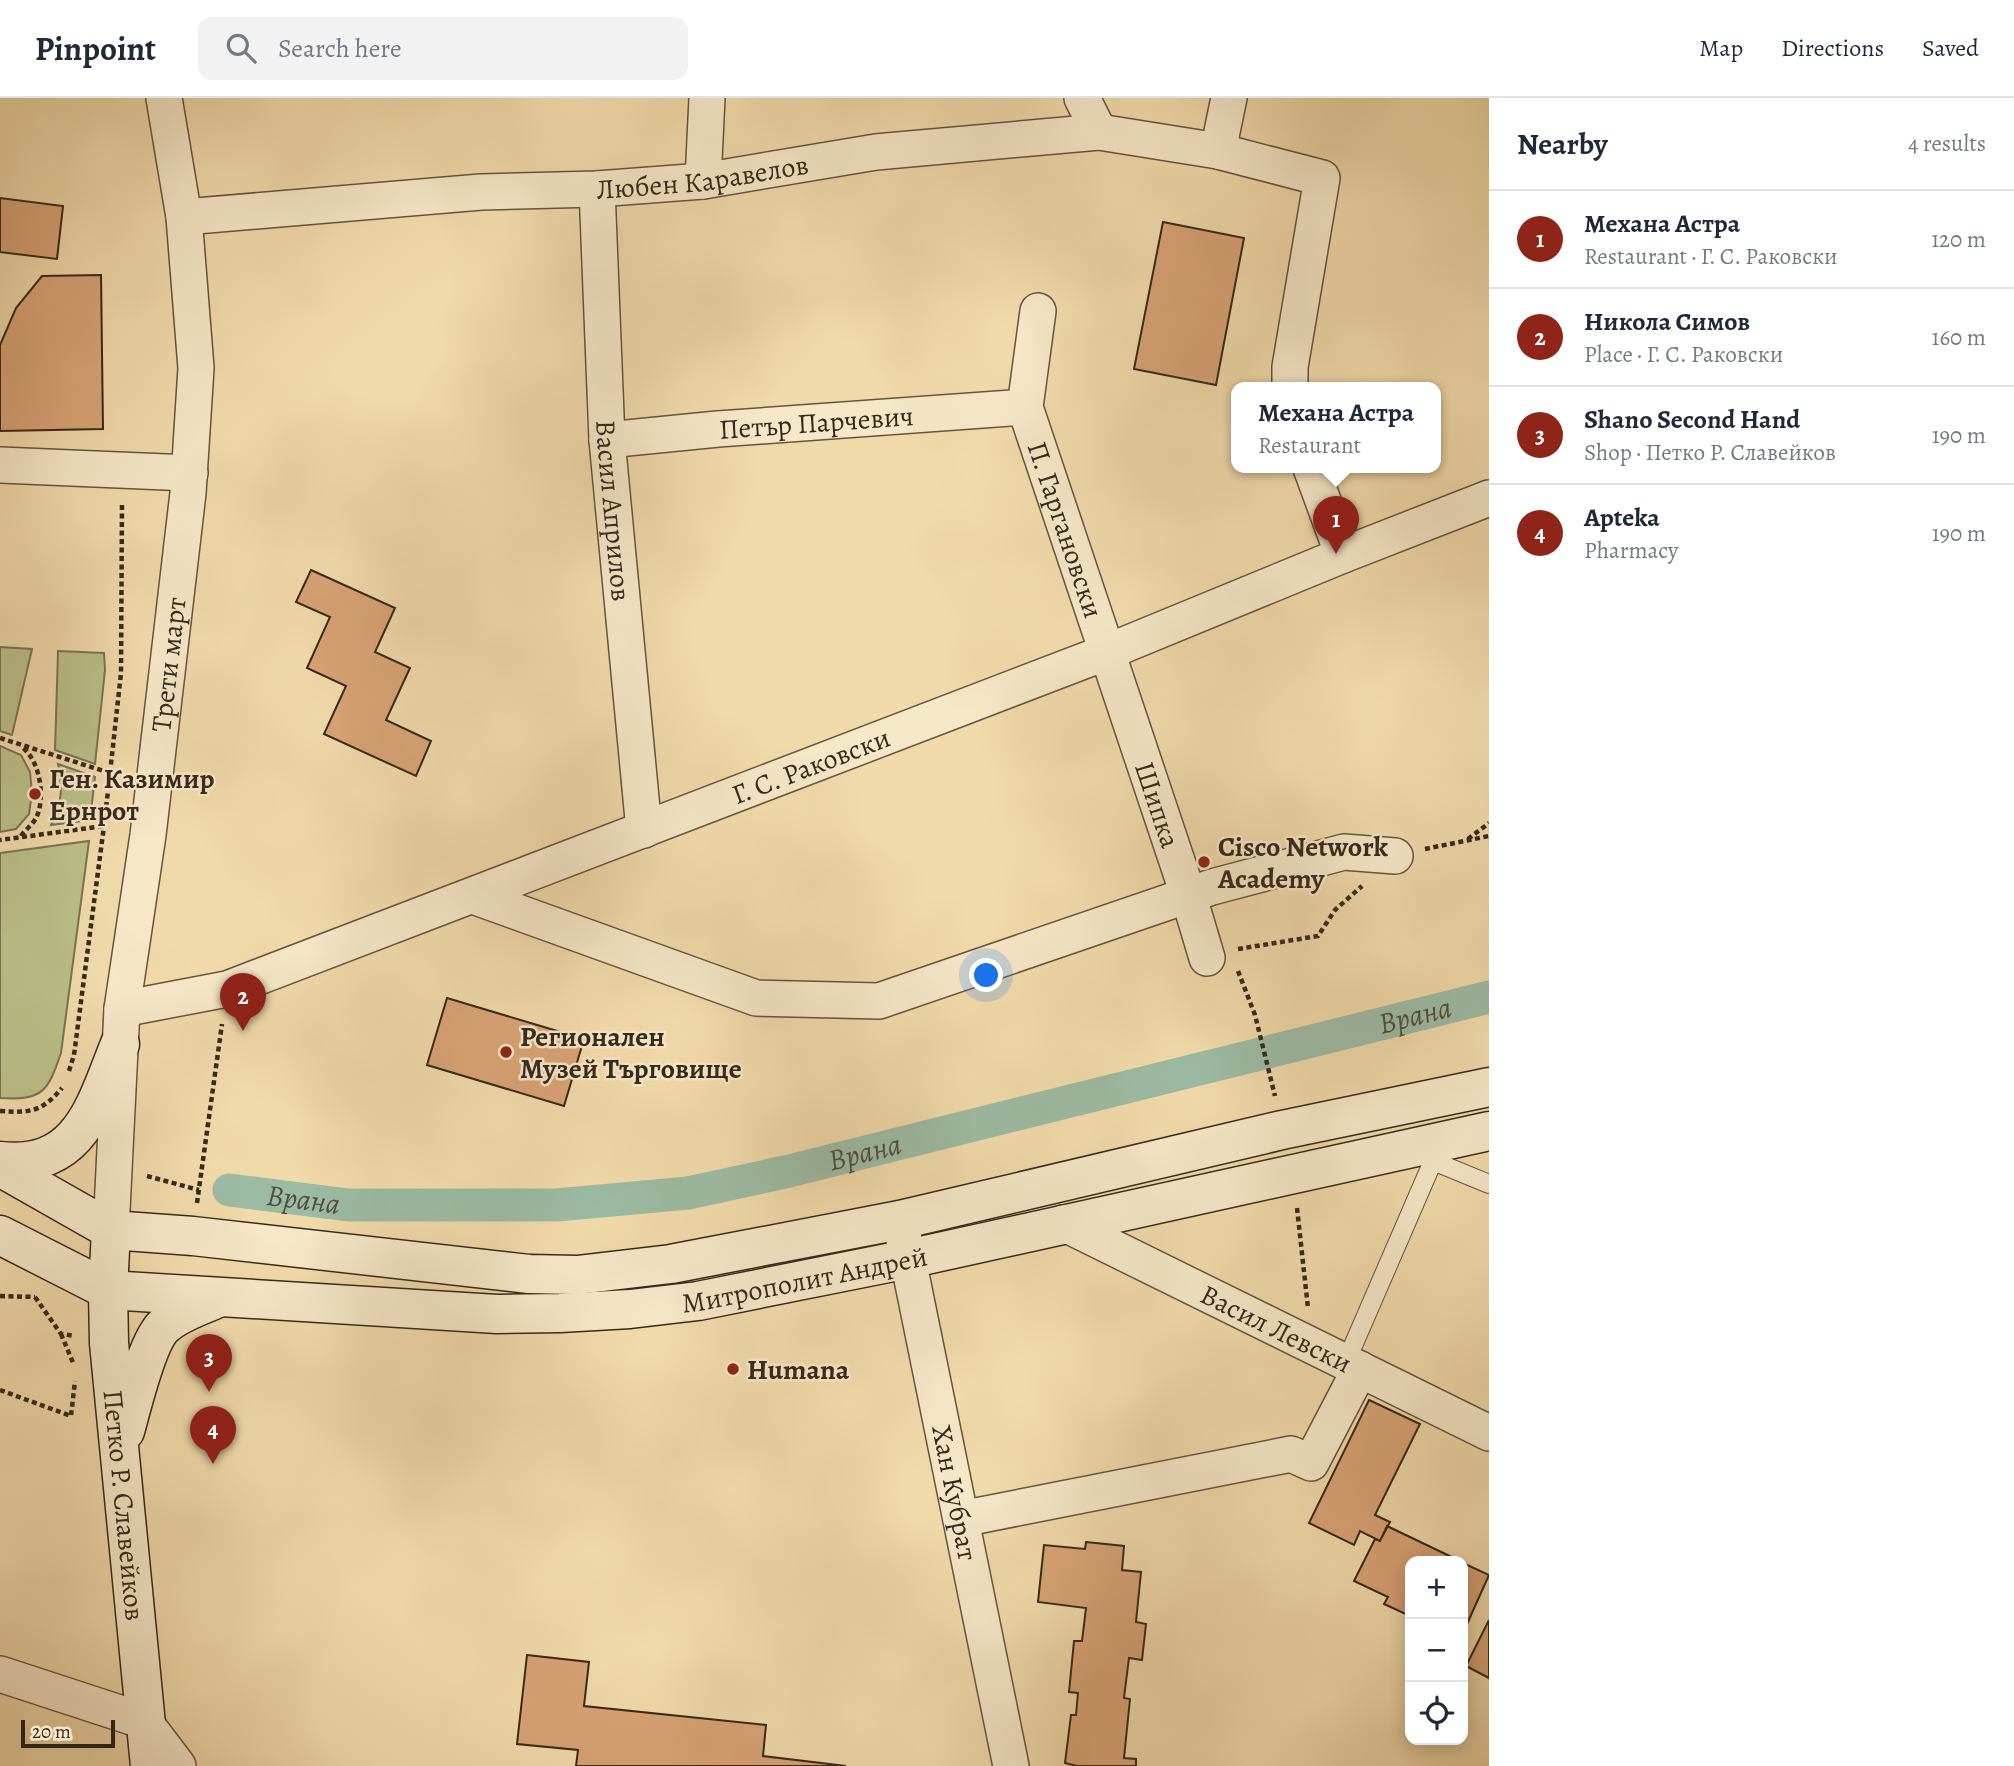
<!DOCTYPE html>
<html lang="en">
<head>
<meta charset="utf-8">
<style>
	body { margin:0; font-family:Alegreya,serif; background:#f2f2f3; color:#1f2937 }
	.controls { position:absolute; right:21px; bottom:21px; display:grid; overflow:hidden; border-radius:14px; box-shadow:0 4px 18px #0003 }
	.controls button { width:63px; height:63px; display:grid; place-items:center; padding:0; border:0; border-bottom:2px solid #e0e1e3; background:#fff; color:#1f2937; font:35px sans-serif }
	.scale { position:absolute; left:21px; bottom:18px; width:94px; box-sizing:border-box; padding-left:7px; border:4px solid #35281b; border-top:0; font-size:19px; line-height:24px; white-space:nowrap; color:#35281b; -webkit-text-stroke:5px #f6e7c8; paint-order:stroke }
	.you { position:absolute; left:987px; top:878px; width:24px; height:24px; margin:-18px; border:5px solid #fff; border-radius:50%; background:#1a73e8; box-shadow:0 0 0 10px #1a73e833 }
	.badge { display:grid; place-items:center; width:46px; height:46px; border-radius:50%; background:#8f2418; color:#fff; font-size:23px; font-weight:700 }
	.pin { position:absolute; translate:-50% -58px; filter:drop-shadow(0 2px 4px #0008) }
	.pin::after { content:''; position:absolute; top:37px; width:24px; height:21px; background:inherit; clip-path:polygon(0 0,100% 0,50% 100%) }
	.popup { position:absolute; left:1231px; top:284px; width:210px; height:91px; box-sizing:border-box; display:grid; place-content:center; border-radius:14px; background:#fff; filter:drop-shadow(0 2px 5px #0005); font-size:23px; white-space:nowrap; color:#747a83 }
	.popup b { font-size:26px; color:#1f2937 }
	.popup::after { content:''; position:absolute; left:50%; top:100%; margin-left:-14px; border:14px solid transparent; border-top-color:#fff }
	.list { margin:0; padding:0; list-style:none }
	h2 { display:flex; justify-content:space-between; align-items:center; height:91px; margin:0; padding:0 28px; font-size:30px }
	h2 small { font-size:23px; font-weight:400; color:#747a83 }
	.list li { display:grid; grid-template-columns:46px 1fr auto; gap:21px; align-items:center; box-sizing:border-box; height:98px; padding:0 28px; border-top:2px solid #e0e1e3 }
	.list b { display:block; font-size:26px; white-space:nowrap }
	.list p { margin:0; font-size:23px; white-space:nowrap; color:#747a83 }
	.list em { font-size:23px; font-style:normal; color:#747a83 }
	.icon { flex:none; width:38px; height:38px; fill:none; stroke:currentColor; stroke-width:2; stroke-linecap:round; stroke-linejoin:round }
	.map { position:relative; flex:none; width:1489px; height:1668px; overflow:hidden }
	header { display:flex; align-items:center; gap:42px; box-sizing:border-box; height:98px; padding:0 35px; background:#fff; border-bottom:2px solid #e0e1e3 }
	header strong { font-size:33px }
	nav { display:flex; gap:38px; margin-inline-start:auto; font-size:24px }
	.search { width:490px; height:63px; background:#f2f2f3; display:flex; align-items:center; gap:18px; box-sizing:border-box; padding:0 24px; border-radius:14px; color:#747a83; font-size:26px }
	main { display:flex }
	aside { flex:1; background:#fff }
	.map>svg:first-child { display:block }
	.green { fill:#bbbf88; stroke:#787452; stroke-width:2 }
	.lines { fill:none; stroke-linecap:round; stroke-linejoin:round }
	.canal { stroke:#9cbba3; stroke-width:33 }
	.building { fill:#d8a375; stroke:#35281b; stroke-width:2 }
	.lane-casing { stroke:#64543f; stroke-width:20 }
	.street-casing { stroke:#64543f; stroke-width:38 }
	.secondary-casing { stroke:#35281b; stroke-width:41 }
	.path { stroke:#35281b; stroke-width:4.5; stroke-dasharray:5 3.5; stroke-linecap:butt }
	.lane { stroke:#f6e7c8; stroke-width:18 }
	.street { stroke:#f6e7c8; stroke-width:35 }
	.secondary { stroke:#f6e7c8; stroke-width:38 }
	.poi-dot { fill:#8f2418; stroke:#f6e7c8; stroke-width:2.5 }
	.labels { text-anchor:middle; stroke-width:5; stroke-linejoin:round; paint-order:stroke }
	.street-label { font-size:28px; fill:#35281b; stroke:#f6e7c8 }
	.poi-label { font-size:28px; font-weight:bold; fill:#35281b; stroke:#f6e7c8; text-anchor:start }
	.water-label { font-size:30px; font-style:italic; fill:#4f4d3d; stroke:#f6e7c8 }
</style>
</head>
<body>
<header>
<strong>Pinpoint</strong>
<div class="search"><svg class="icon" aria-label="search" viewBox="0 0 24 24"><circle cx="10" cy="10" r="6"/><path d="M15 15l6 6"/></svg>Search here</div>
<nav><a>Map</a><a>Directions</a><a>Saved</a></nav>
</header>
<main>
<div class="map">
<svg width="1489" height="1668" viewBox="0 0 1489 1668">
	<rect width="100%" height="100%" fill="#f1daaa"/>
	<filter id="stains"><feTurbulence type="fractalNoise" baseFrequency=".00286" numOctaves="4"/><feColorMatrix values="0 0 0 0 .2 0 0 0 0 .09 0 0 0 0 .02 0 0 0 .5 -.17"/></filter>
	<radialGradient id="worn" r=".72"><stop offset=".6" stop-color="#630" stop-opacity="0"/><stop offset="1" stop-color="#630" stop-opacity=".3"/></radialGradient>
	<!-- green -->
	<path class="green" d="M 0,549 L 32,551 L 12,637 L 0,633 Z
		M 58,553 L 104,555 L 105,572 L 95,666 L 55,652 Z
		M 0,648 L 21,657 L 30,674 L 32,695 L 29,716 L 16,731 L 0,734 Z
		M 58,666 L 95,679 L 90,722 L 51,727 C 62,705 63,690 58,666 Z
		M 89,743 L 61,955 C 48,993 43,1003 0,1000 L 0,755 Z"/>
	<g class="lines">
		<!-- canal -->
		<path class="canal" id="s1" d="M 229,1092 L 348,1107 L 557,1107 L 688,1095 L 785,1074 L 1489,899"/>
	</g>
	<!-- building -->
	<path class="building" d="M 0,100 L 63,108 L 57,161 L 0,154 Z
		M 1163,124 L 1244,140 L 1216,287 L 1134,271 Z
		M 101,177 L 103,331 L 0,333 L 0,247 L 16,210 L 42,178 Z
		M 311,472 L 395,510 L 375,554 L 410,570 L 386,622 L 431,643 L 416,678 L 324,636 L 346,588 L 307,570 L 330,519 L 296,504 Z
		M 447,900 L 584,941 L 564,1008 L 427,967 Z
		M 1369,1302 L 1420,1326 L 1375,1417 L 1390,1424 L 1380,1443 L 1360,1433 L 1354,1447 L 1309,1425 Z
		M 1387,1428 L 1460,1463 L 1410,1463 L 1410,1518 L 1384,1506 L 1388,1499 L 1354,1483 L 1375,1441 L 1380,1443 Z
		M 1086,1444 L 1124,1448 L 1122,1472 L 1141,1474 L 1136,1524 L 1146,1526 L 1142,1562 L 1129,1560 L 1124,1600 L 1130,1601 L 1124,1660 L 1136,1661 L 1136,1668 L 1077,1668 L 1065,1665 L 1071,1617 L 1076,1617 L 1078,1595 L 1069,1594 L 1074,1543 L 1082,1543 L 1086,1510 L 1038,1504 L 1044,1447 L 1085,1451 Z
		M 1463,1465 L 1489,1477 L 1463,1535 Z
		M 1489,1522 L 1489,1580 L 1466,1568 Z
		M 527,1557 L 589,1564 L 584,1608 L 766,1627 L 763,1658 L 846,1668 L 576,1668 L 578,1652 L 517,1646 Z"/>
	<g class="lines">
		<!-- lane casing -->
		<g class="lane-casing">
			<path id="lane" d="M 1432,1052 L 1433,1063 L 1489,1086
				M 1346,1264 L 1433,1063"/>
		</g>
		<!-- street casing -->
		<g class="street-casing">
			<g id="street">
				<path d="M 1082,0 L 1099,34"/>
				<path d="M 1218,53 L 1229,0"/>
				<path d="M 703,83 L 707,0"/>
				<path id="s2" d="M 597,91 L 607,342 L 644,732"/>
				<path id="s3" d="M 184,119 L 481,94 L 597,91 L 703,83 L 876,54 L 1099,34 L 1218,53 L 1322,80 L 1290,269 L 1290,290"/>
				<path id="s4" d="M 1038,213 L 1025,309 L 1188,796 L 1207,860"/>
				<path id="s5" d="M 607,342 L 718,331 L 1025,309"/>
				<path d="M 0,367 L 190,375"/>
				<path d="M 1311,370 L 1343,457"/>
				<path d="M 473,798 L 756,900 L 879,903 L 1212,789 L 1344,754 L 1395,758"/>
				<path id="s6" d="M 122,911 L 227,891 L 1107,554 L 1343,457 L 1489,400"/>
				<path id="s7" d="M 1063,1125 L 1489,1335"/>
				<path id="s8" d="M 111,1132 L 122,911 L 148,737 L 188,395 L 196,270 L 184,119 L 164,0"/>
				<path id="s9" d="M 902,1132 L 1011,1668"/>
				<path d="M 961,1421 L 1291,1356 L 1311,1365 L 1360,1271"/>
				<path d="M 0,1576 L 144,1623 L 178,1668"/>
			</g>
		</g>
		<!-- secondary casing -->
		<g class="secondary-casing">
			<g id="secondary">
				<path d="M 0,1063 C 81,1072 95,1007 120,946"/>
				<path d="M 0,1069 L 111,1132 L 193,1138 L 529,1176 L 577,1177 L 671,1166 L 900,1122 L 1282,1032 L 1489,989"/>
				<path id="s10" d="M 111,1132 L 108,1192 L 109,1245 L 150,1668"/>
				<path id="s11" d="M 0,1137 L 108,1192 L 497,1216 L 560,1215 L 630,1211 L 698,1203 L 908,1161 L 1489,1033"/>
				<path d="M 125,1333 C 132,1309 147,1242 165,1227 C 180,1214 201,1208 218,1200"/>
			</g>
		</g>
		<!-- path -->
		<path class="path" d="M 0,640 L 110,675 L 104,728 L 0,742
			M 110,675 L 121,575 L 122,404
			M 21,738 C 25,732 33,726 36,720 C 46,701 40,663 23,650
			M 1468,741 L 1489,725
			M 1425,751 L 1489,738
			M 1238,851 L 1318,838 L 1335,812 L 1362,788
			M 1238,873 L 1255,917 L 1275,998
			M 69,973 L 74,957 L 104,728
			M 0,1013 C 30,1015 42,1014 62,990
			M 147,1078 L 199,1092
			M 197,1105 L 222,926
			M 1297,1110 L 1308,1210
			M 0,1198 L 35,1199
			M 35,1199 L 61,1236 L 75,1238
			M 61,1236 L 74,1267
			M 0,1292 L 71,1318 L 75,1283"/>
		<!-- lane -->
		<use href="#lane" class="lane"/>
		<!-- street -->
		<use href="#street" class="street"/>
		<!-- secondary -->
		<use href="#secondary" class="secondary"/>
	</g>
	<!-- markers -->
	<g class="poi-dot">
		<circle cx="35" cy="696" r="7"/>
		<circle cx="1204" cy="764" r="7"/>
		<circle cx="506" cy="954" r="7"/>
		<circle cx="733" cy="1271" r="7"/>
	</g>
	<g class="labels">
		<!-- street labels -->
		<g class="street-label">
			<text dy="10" stroke="none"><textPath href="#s3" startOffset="520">Любен Каравелов</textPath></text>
			<text dy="10" stroke="none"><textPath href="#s5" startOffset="210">Петър Парчевич</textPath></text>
			<text dy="10" stroke="none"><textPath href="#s2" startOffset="322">Васил Априлов</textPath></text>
			<text dy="10" stroke="none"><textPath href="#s4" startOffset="226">П. Гаргановски</textPath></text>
			<text dy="10" stroke="none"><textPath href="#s8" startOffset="569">Трети март</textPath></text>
			<text dy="10" stroke="none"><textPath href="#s6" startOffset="732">Г. С. Раковски</textPath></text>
			<text dy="10" stroke="none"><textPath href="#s4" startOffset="516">Шипка</textPath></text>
			<text dy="10" stroke="none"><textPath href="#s11" startOffset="821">Митрополит Андрей</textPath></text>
			<text dy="10" stroke="none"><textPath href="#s7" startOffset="238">Васил Левски</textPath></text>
			<text dy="10" stroke="none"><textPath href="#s9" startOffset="268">Хан Кубрат</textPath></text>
			<text dy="10" stroke="none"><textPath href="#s10" startOffset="276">Петко Р. Славейков</textPath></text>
		</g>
		<!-- poi labels -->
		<g class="poi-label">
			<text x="49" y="690">Ген. Казимир<tspan x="49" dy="32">Ернрот</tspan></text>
			<text x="1218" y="758">Cisco Network<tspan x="1218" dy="32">Academy</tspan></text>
			<text x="520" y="948">Регионален<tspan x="520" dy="32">Музей Търговище</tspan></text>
			<text x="747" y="1281">Humana</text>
		</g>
		<!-- water labels -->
		<g class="water-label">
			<text dy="10" stroke="none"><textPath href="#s1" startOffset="1209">Врана</textPath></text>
			<text dy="10" stroke="none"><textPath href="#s1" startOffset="642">Врана</textPath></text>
			<text dy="10" stroke="none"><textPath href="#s1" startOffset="75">Врана</textPath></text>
		</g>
	</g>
	<rect width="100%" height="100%" filter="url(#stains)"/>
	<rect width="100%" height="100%" fill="url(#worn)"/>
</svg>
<div class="controls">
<button>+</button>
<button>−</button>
<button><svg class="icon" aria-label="locate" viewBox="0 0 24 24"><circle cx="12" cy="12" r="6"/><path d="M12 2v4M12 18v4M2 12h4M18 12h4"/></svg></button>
</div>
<div class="scale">20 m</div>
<div class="you"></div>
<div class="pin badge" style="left:1336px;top:456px">1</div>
<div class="popup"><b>Механа Астра</b>Restaurant</div>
<div class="pin badge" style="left:243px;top:933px">2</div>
<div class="pin badge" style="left:209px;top:1294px">3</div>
<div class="pin badge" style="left:213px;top:1366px">4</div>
</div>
<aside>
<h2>Nearby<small>4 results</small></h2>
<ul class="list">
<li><span class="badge">1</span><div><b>Механа Астра</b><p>Restaurant · Г. С. Раковски</p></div><em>120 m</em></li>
<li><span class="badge">2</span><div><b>Никола Симов</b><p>Place · Г. С. Раковски</p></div><em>160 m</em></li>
<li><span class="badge">3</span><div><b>Shano Second Hand</b><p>Shop · Петко Р. Славейков</p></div><em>190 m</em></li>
<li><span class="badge">4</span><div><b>Apteka</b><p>Pharmacy</p></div><em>190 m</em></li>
</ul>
</aside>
</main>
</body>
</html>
